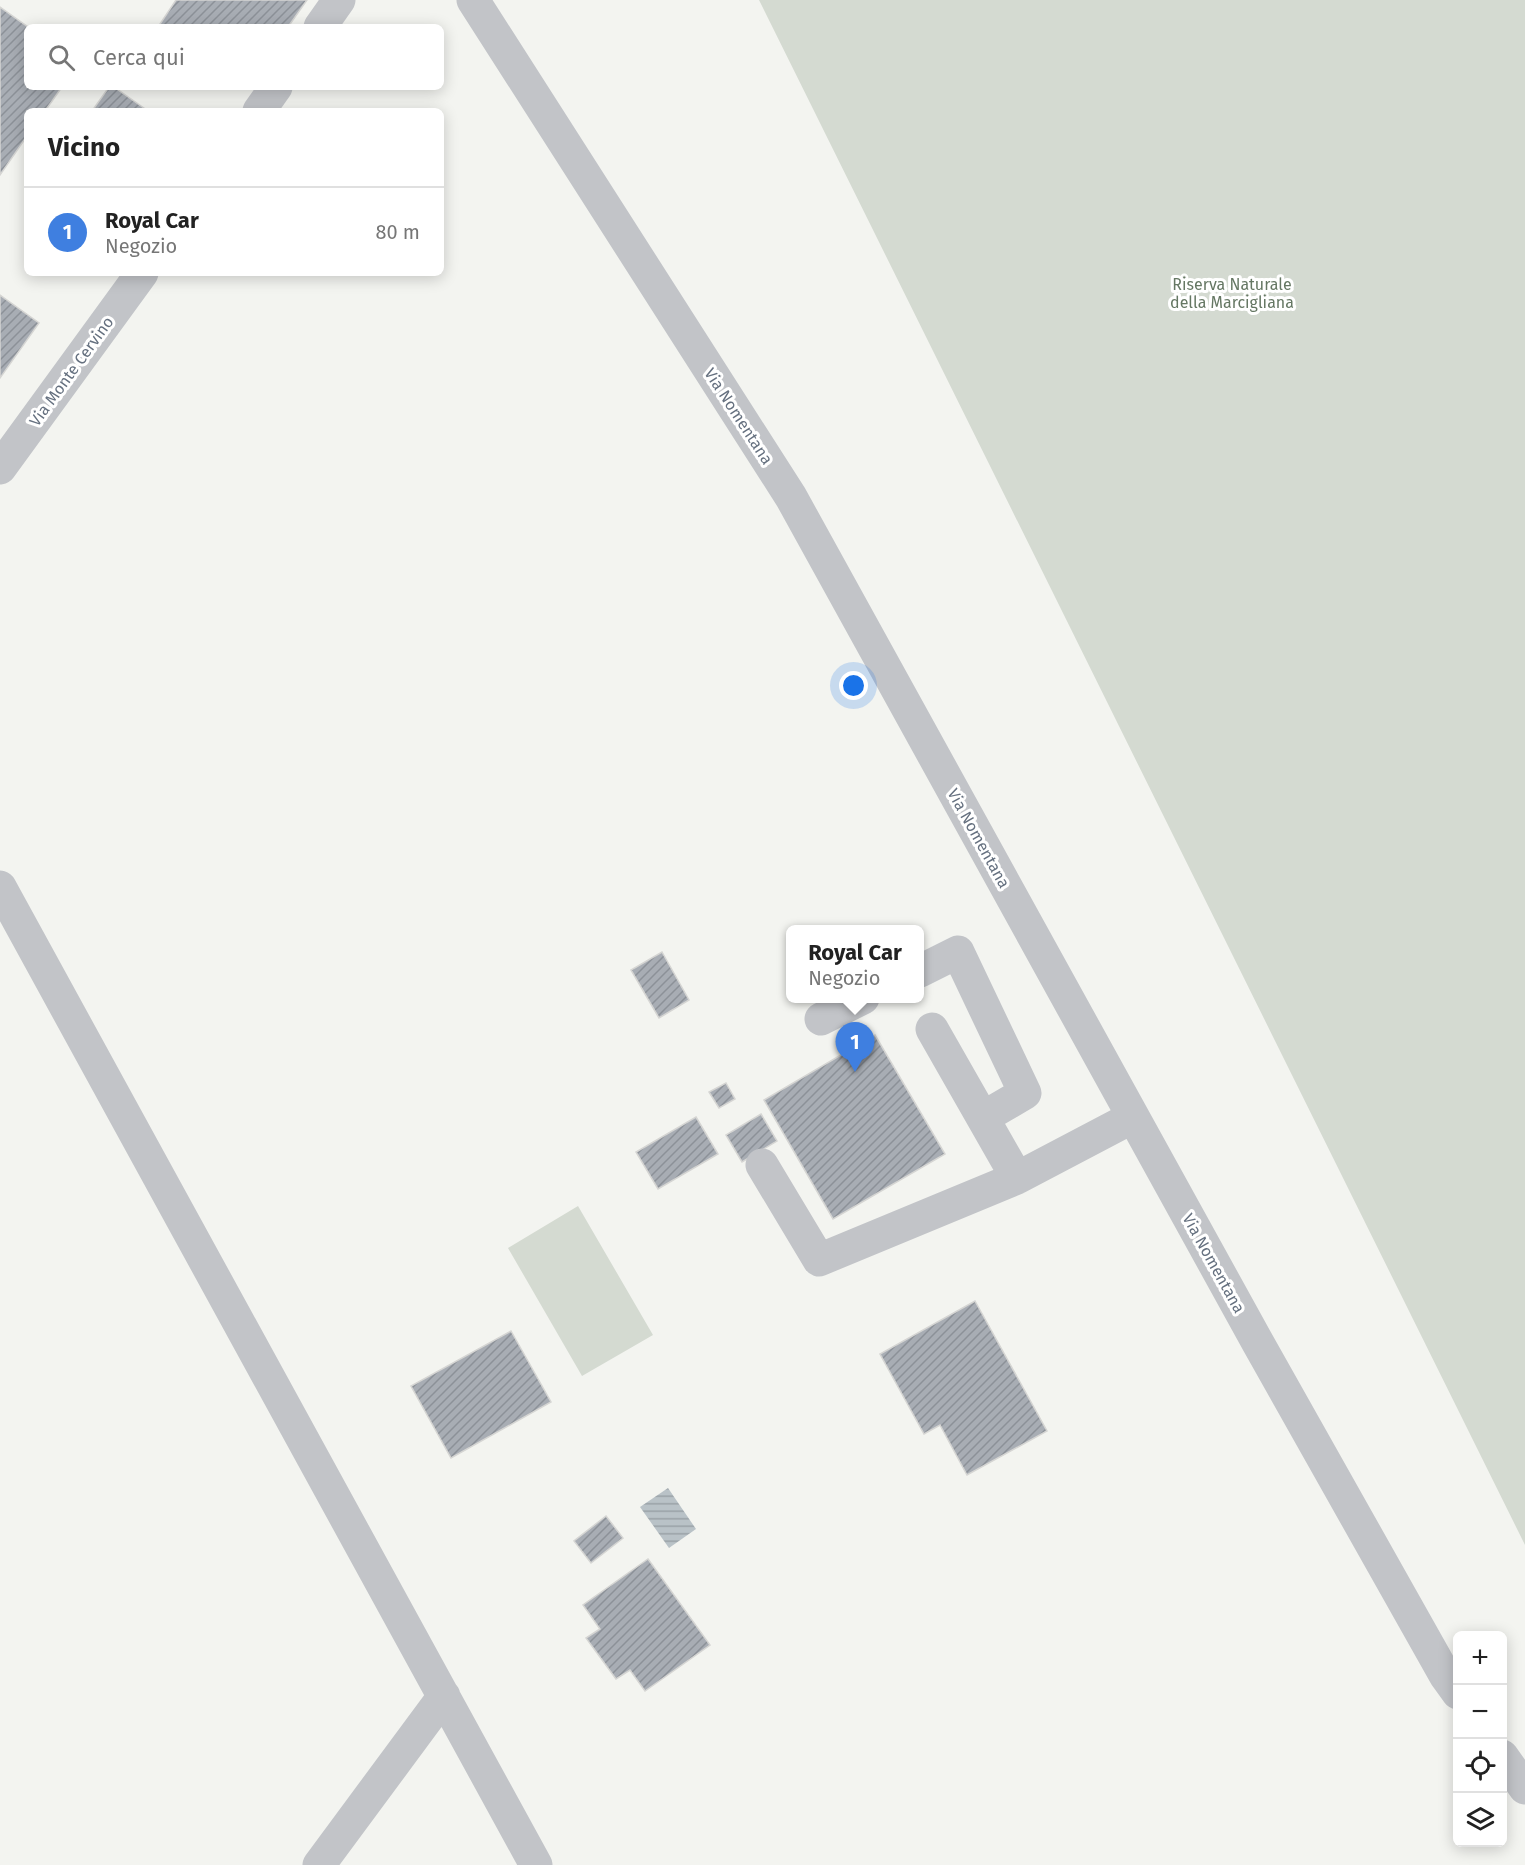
<!DOCTYPE html>
<html lang="it">
<head>
<meta charset="utf-8">
<style>
	body { margin:0; font-family:"Fira Sans",sans-serif; background:#f6f6f6; color:#222 }
	.controls { position:absolute; right:18px; bottom:18px; display:grid; overflow:hidden; border-radius:9px; box-shadow:0 3px 15px #0003 }
	.controls button { width:54px; height:54px; display:grid; place-items:center; padding:0; border:0; border-bottom:2px solid #e0e0e0; background:#fff; color:#222; font:30px sans-serif }
	.you { position:absolute; left:854px; top:686px; width:21px; height:21px; margin:-15px; border:4px solid #fff; border-radius:50%; background:#1a73e8; box-shadow:0 0 0 9px #1a73e833 }
	.badge { display:grid; place-items:center; width:39px; height:39px; border-radius:50%; background:#d6692d; color:#fff; font-size:20px; font-weight:700 }
	.pin { position:absolute; translate:-50% -50px; filter:drop-shadow(0 2px 3px #0008) }
	.pin::after { content:''; position:absolute; top:32px; width:21px; height:18px; background:inherit; clip-path:polygon(0 0,100% 0,50% 100%) }
	.popup { position:absolute; left:786px; top:925px; width:138px; height:78px; box-sizing:border-box; display:grid; place-content:center; border-radius:9px; background:#fff; filter:drop-shadow(0 2px 4px #0005); font-size:20px; white-space:nowrap; color:#767676 }
	.popup b { font-size:22px; color:#222 }
	.popup::after { content:''; position:absolute; left:50%; top:100%; margin-left:-12px; border:12px solid transparent; border-top-color:#fff }
	.list { margin:0; padding:0; list-style:none }
	h2 { display:flex; justify-content:space-between; align-items:center; height:78px; margin:0; padding:0 24px; font-size:26px }
	h2 small { font-size:20px; font-weight:400; color:#767676 }
	.list li { display:grid; grid-template-columns:39px 1fr auto; gap:18px; align-items:center; box-sizing:border-box; height:90px; padding:0 24px; border-top:2px solid #e0e0e0 }
	.list b { display:block; font-size:22px; white-space:nowrap }
	.list p { margin:0; font-size:20px; white-space:nowrap; color:#767676 }
	.list em { font-size:20px; font-style:normal; color:#767676 }
	.icon { flex:none; width:33px; height:33px; fill:none; stroke:currentColor; stroke-width:2; stroke-linecap:round; stroke-linejoin:round }
	.map { position:relative; flex:none; width:1525px; height:1865px; overflow:hidden }
	.search { position:absolute; background:#fff; box-shadow:0 3px 15px #0003; left:24px; top:24px; width:420px; height:66px; display:flex; align-items:center; gap:15px; box-sizing:border-box; padding:0 21px; border-radius:9px; color:#767676; font-size:22px }
	.panel { position:absolute; background:#fff; box-shadow:0 3px 15px #0003; left:24px; top:108px; width:420px; height:168px; border-radius:9px }
	.map>svg:first-child { display:block }
	.park { fill:#d4dad1 }
	.water { fill:url(#water-rules) }
	.building { fill:url(#building-hatch); stroke:#d5d5d3; stroke-width:1.5 }
	.lines { fill:none; stroke-linecap:round; stroke-linejoin:round }
	.minor { stroke:#c2c4c8; stroke-width:33 }
	.labels { text-anchor:middle; stroke-width:6; stroke-linejoin:round; paint-order:stroke }
	.park-label { font-size:16px; fill:#657763; stroke:#fff }
	.street-label { font-size:16px; fill:#65707f; stroke:#fff }
</style>
</head>
<body>
<div class="map">
<svg width="1525" height="1865" viewBox="0 0 1525 1865">
	<defs>
		<pattern id="water-rules" width="6" height="5" patternUnits="userSpaceOnUse" patternTransform="scale(1.5)"><rect width="6" height="5" fill="#b9c2c7"/><path d="M0 2.5h6" fill="none" stroke="#9aa2a7"/></pattern>
		<pattern id="building-hatch" width="6" height="6" patternUnits="userSpaceOnUse" patternTransform="scale(1.5)"><rect width="6" height="6" fill="#a8adb4"/><path d="M-1 1l2-2M0 6l6-6M5 7l2-2" fill="none" stroke="#8c9198"/></pattern>
	</defs>
	<rect width="100%" height="100%" fill="#f3f4f0"/>
	<!-- park -->
	<path class="park" d="M 759,0 L 1525,0 L 1525,1545 Z
		M 578,1206 L 653,1335 L 582,1376 L 508,1248 Z"/>
	<!-- water -->
	<path class="water" d="M 668,1488 L 696,1529 L 669,1548 L 640,1507 Z"/>
	<!-- building -->
	<path class="building" d="M 176,0 L 307,0 L 288,27 L 158,27 Z
		M 0,7 L 28,27 L 27,87 L 62,87 L 45,111 L 27,111 L 27,136 L 0,175 Z
		M 109,87 L 114,87 L 148,111 L 92,111 Z
		M 0,295 L 39,323 L 0,378 Z
		M 662,952 L 689,1000 L 659,1018 L 631,970 Z
		M 875,1035 L 945,1154 L 833,1219 L 764,1100 Z
		M 726,1083 L 735,1099 L 719,1108 L 709,1092 Z
		M 761,1114 L 777,1141 L 742,1162 L 726,1135 Z
		M 696,1117 L 718,1154 L 658,1189 L 636,1152 Z
		M 975,1301 L 1047,1431 L 967,1475 L 940,1425 L 924,1434 L 880,1354 Z
		M 511,1331 L 551,1402 L 451,1458 L 411,1386 Z
		M 606,1516 L 623,1538 L 591,1563 L 574,1541 Z
		M 648,1559 L 710,1645 L 645,1691 L 630,1670 L 616,1679 L 586,1638 L 600,1629 L 583,1605 Z"/>
	<g class="lines">
		<!-- minor -->
		<path class="minor" d="M 473,0 L 791,497 L 1258,1343 L 1445,1675 L 1458,1693
			M 320,27 L 339,0
			M 259,111 L 276,87
			M 0,468 L 142,273
			M 0,887 L 536,1865
			M 920,971 L 958,952 L 1025,1093 L 984,1117
			M 821,1019 L 863,998
			M 932,1029 L 1017,1178
			M 762,1165 L 819,1260 L 1017,1178 L 1133,1117
			M 1502,1756 L 1525,1788
			M 319,1865 L 444,1696"/>
	</g>
	<g class="labels">
		<!-- park labels -->
		<g class="park-label">
			<text x="1232" y="290">Riserva Naturale<tspan x="1232" dy="18">della Marcigliana</tspan></text>
		</g>
		<!-- street labels -->
		<g class="street-label">
			<text transform="translate(71 371) rotate(-54)" y="6">Via Monte Cervino</text>
			<text transform="translate(739 416) rotate(57)" y="6">Via Nomentana</text>
			<text transform="translate(979 838) rotate(61)" y="6">Via Nomentana</text>
			<text transform="translate(1214 1263) rotate(61)" y="6">Via Nomentana</text>
		</g>
	</g>
</svg>
<div class="controls">
<button>+</button>
<button>−</button>
<button><svg class="icon" aria-label="locate" viewBox="0 0 24 24"><circle cx="12" cy="12" r="6"/><path d="M12 2v4M12 18v4M2 12h4M18 12h4"/></svg></button>
<button><svg class="icon" aria-label="layers" viewBox="0 0 24 24"><path d="M12 4l9 5-9 5-9-5zM3 14l9 5 9-5"/></svg></button>
</div>
<div class="you"></div>
<div class="pin badge" style="left:855px;top:1072px;background:#3f7fe0">1</div>
<div class="popup"><b>Royal Car</b>Negozio</div>
<div class="search"><svg class="icon" aria-label="search" viewBox="0 0 24 24"><circle cx="10" cy="10" r="6"/><path d="M15 15l6 6"/></svg>Cerca qui</div>
<section class="panel">
<h2>Vicino<small></small></h2>
<ul class="list">
<li><span class="badge" style="background:#3f7fe0">1</span><div><b>Royal Car</b><p>Negozio</p></div><em>80 m</em></li>
</ul>
</section>
</div>
</body>
</html>
